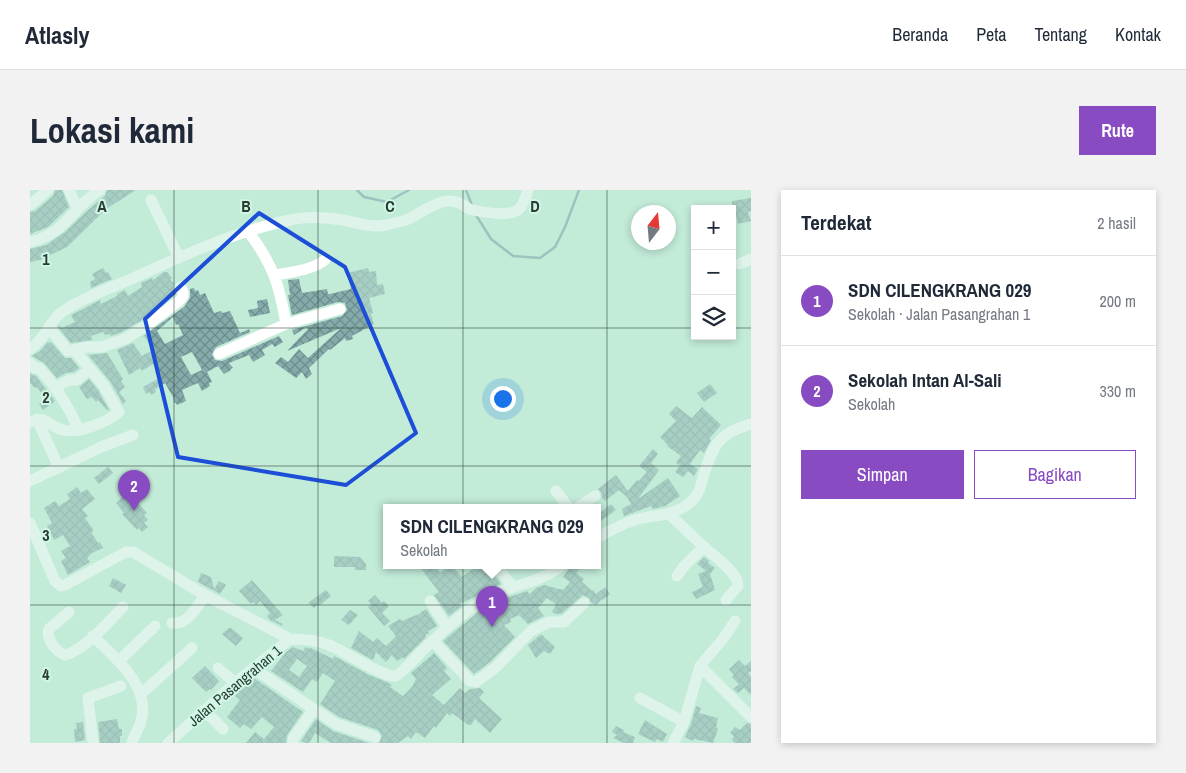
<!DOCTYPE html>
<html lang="id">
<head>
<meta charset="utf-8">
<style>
	body { margin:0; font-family:"Archivo Narrow",sans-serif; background:#f2f2f3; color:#1f2937 }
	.controls { position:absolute; right:15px; top:15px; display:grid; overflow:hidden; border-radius:0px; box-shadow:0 2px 8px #0003 }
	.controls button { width:45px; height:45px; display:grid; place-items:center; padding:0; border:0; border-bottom:1px solid #e0e1e3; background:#fff; color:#1f2937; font:25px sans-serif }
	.compass { position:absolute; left:601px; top:15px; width:45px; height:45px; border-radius:50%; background:#fff; box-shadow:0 2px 8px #0003; rotate:16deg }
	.you { position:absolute; left:472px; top:208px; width:18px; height:18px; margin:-12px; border:4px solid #fff; border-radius:50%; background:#1a73e8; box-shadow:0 0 0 8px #1a73e833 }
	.badge { display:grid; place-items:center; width:32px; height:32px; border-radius:50%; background:#884bc1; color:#fff; font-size:16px; font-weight:700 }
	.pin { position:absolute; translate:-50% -41px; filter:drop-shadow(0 1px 2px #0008) }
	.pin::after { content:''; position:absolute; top:26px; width:18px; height:15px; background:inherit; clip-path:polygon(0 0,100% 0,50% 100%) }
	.popup { position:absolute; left:353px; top:314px; width:218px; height:65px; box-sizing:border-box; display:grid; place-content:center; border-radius:0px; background:#fff; filter:drop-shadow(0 1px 4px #0005); font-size:16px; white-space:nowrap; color:#747a83 }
	.popup b { font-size:19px; color:#1f2937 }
	.popup::after { content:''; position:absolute; left:50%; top:100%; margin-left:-10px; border:10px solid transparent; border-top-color:#fff }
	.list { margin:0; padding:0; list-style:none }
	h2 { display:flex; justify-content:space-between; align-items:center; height:65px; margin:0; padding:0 20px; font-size:21px }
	h2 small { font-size:16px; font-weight:400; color:#747a83 }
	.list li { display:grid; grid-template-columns:32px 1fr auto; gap:15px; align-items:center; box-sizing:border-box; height:90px; padding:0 20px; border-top:1px solid #e0e1e3 }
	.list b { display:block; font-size:19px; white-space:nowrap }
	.list p { margin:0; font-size:16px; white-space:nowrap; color:#747a83 }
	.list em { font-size:16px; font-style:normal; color:#747a83 }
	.actions { display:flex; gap:10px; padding:15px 20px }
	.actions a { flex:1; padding:11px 0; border:1px solid #884bc1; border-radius:0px; text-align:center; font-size:18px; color:#884bc1 }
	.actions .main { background:#884bc1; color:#fff }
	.icon { flex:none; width:28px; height:28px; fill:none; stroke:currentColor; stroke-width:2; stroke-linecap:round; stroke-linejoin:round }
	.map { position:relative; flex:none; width:721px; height:553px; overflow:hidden; border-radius:0px }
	header { display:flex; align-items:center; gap:30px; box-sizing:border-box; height:70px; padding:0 25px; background:#fff; border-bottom:1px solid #e0e1e3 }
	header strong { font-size:24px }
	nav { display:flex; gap:28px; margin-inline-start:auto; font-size:18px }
	.intro { display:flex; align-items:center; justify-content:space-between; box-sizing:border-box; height:120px; padding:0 30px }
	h1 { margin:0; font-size:35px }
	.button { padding:12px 22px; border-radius:0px; background:#884bc1; color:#fff; font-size:18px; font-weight:700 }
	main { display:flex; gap:30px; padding:0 30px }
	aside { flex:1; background:#fff; border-radius:0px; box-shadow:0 2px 8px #0003 }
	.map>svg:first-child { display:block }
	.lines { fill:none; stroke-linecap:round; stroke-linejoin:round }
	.stream { stroke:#6f929e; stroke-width:2.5 }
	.building { fill:url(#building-cross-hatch); fill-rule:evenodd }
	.minor { stroke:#fff; stroke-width:11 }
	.marked { fill:none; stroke:#1d4ed8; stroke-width:4; stroke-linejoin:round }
	.grid { fill:none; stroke:#2c3c35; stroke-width:1; stroke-opacity:0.55 }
	.labels { text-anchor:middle; stroke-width:4; stroke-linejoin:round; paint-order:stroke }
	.street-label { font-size:15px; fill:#2c3c35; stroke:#cef8e5 }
	.grid-label { font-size:16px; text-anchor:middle; font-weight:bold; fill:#2c3c35; stroke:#cef8e5; stroke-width:4; stroke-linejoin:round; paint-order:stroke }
</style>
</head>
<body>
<header>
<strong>Atlasly</strong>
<nav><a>Beranda</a><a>Peta</a><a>Tentang</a><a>Kontak</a></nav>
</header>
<div class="intro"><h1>Lokasi kami</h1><a class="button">Rute</a></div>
<main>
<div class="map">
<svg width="721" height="553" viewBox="0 0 721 553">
	<defs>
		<pattern id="building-cross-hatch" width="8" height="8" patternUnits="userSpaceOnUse" patternTransform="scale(1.25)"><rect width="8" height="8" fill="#85acab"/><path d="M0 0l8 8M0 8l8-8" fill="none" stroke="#6d8d8c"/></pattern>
	</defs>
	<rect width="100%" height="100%" fill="#c2ebd8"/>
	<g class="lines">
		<!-- stream -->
		<path class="stream" d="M 327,0 L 334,7 L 357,12 L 379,0
			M 436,0 L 442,15
			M 446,25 L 461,49 L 483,66 L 510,68 L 525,57 L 535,37 L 549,0"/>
	</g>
	<!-- building -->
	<path class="building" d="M 25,0 L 32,0 L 39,17 L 18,37 L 0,44 L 0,22 L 5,21 L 23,6 Z
		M 77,0 L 106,0 L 76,19 L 37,57 L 10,70 L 0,72 L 0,59 L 16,55 L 35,42 L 58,20 L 75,6 Z
		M 721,8 L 721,21 L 718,22 L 721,31 L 708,34 L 706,25 L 702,25 L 702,11 Z
		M 73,78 L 76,83 L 78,82 L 82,89 L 61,98 L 60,92 L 65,89 L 62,84 Z
		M 338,78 L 339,82 L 346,81 L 347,95 L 353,94 L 355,104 L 339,108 L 343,123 L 341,124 L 344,134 L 322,146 L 323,149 L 316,151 L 315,148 L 300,160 L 299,159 L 279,178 L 282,184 L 276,189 L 272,182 L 266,188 L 245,173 L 251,167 L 258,172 L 269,159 L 278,168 L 311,138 L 257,161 L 278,139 L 277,137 L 264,145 L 262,140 L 312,126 L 317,120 L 315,113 L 308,112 L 262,125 L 258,105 L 260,105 L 258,90 L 269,89 L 272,103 L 297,99 L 298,104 L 300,104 L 321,99 L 317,83 Z
		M 134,82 L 137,82 L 142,88 L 140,90 L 144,93 L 143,98 L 146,104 L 112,130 L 92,142 L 81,146 L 79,144 L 75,145 L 73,142 L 61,146 L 62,150 L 41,153 L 28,137 L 29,135 L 32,138 L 45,132 L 41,125 L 51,120 L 70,110 L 71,114 L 87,106 L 87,104 L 95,100 L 98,106 L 112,97 L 111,93 L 122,88 L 123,90 Z
		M 164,98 L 165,101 L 168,100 L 170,105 L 175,103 L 184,123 L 191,121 L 192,123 L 200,121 L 210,143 L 219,139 L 220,142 L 186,157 L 182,164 L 185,170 L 192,171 L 249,146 L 253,152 L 245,157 L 242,154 L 232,160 L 235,165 L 223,172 L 219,165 L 199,173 L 203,178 L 200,179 L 201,180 L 194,184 L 188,176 L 177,182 L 182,192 L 179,193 L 180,196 L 172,201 L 168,193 L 152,200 L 156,211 L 147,215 L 146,213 L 144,213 L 143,207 L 135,193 L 125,199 L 126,202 L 121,205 L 119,202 L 116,204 L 113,197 L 131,187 L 123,174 L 112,181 L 110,178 L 99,185 L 87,160 L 103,153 L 112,166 L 123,160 L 114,146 L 109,149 L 154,117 L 160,108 L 160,99 ZM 143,127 L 146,135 L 148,134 L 153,145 L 135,154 L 127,141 ZM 162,162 L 172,180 L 161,185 L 151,167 Z
		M 237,109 L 240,123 L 220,127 L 218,120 L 228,118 L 227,111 Z
		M 18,152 L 19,153 L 21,152 L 35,168 L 41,168 L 49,178 L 44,182 L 36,183 L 27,188 L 14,173 L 2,166 L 10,161 Z
		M 77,163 L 93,189 L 91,191 L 95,197 L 89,202 L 96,211 L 93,214 L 80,191 L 58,165 Z
		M 0,184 L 6,186 L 25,211 L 13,220 L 9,214 L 16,209 L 7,197 L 5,198 L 0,193 Z
		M 59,189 L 68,200 L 79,220 L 77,220 L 68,210 L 66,212 L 62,207 L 57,209 L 49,197 Z
		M 680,194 L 687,203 L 674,212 L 667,203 Z
		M 646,216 L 662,228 L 672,217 L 691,235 L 679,249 L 681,250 L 674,263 L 670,260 L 660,274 L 668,279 L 664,286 L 658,281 L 653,287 L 645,282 L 650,275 L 646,273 L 651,266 L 637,256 L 638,255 L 630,247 L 646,231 L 639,224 Z
		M 623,259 L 628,264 L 621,273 L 629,280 L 608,309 L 638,288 L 650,306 L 635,316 L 623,319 L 621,316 L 594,326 L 592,319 L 601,314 L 597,307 L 589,300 L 575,311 L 572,308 L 571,302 L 568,299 L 586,285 L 598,301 L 607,290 L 609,291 L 617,282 L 609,276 Z
		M 78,277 L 83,283 L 69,294 L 64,288 Z
		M 47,297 L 51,303 L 57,299 L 65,309 L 52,319 L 58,326 L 55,328 L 64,341 L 61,342 L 68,353 L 70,352 L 73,358 L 62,363 L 57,368 L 60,372 L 38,385 L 31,371 L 36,368 L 31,361 L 40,356 L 33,345 L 24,350 L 17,336 L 22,333 L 14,318 L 25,311 L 29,316 L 40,309 L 37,304 Z
		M 99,301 L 102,301 L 109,309 L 107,312 L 117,323 L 114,325 L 118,330 L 114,333 L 118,337 L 112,342 L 109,338 L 107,340 L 92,324 L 94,323 L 86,313 Z
		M 581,314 L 586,320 L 567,334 L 567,325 Z
		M 304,366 L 330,367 L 336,374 L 336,380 L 325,380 L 325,377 L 304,377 Z
		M 674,367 L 679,371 L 678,373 L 685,378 L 680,384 L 685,400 L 666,409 L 662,402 L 673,397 L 668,384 L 676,381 L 667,374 Z
		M 389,376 L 406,376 L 410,383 L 419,376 L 422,376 L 432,387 L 447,376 L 459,376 L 460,381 L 471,394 L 430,414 L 432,416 L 419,426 L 404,405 L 409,402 Z
		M 541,376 L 552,376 L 546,383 L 554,389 L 552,392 L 562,401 L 563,400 L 566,404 L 575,397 L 580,404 L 573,410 L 572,409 L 566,415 L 561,412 L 559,408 L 553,405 L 531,424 L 526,424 L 522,422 L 526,414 L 517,408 L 508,418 L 514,426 L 498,434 L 489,425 L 480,429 L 481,432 L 474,435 L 485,447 L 460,472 L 444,484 L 413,451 L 447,423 L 473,409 L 497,401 L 500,404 L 506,398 L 514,395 L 533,400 L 540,392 L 533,387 Z
		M 171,383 L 181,387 L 184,399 L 189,391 L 196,395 L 190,404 L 168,392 Z
		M 83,388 L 96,395 L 91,403 L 79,396 Z
		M 222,390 L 253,425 L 245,430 L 253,434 L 252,436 L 240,430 L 237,426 L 240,423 L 230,411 L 226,415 L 223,412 L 221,414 L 209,401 Z
		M 296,400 L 301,406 L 289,416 L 287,415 L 284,418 L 278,413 Z
		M 345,405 L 352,413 L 354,411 L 359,416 L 352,423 L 360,431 L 354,436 L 338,417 L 341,414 L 338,411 Z
		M 396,419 L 407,436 L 398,441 L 399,443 L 395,445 L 396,447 L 374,469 L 373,467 L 367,471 L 362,465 L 356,472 L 346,462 L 343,470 L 321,458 L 329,441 L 343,452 L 347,448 L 356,456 L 366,446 L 358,436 L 370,429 L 372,431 L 391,423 L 391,422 Z
		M 320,420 L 328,425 L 319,435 L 311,430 Z
		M 199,438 L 201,438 L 213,448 L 206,456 L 192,444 Z
		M 510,445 L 512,445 L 525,457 L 520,464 L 514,461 L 506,468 L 498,455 Z
		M 263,457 L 273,461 L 275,457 L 280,459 L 281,458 L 303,469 L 304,466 L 339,485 L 357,492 L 362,495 L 360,497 L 373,506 L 382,497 L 386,489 L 381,483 L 404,463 L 417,478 L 414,481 L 421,489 L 402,505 L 414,515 L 430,498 L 435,503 L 440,499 L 450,498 L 454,502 L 449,508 L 472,529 L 460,543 L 445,529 L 441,535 L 438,535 L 422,523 L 420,526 L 417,523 L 406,538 L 404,536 L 395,548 L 386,542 L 381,549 L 378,546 L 368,553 L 349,553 L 352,546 L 348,540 L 309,527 L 290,514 L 305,491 L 293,483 L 287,492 L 282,489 L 273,502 L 241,481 L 257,461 ZM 267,469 L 277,476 L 269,487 L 259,480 Z
		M 709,470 L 715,476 L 721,471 L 721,481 L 718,483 L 721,486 L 721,505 L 714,498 L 708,503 L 703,499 L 709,494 L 702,487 L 704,485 L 699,479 Z
		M 175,476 L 189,491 L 181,500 L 180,499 L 176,502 L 162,488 Z
		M 224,488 L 273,522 L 257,545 L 256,553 L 216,553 L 225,542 L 234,549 L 244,537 L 232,527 L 221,539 L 214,534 L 210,538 L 197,527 L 210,510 L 205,506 L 209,502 L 208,501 Z
		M 666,516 L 671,518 L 669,523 L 688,528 L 686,537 L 688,539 L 683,553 L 664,549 L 663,551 L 655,547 L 661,534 Z
		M 87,529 L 89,539 L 92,539 L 92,546 L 90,546 L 90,553 L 70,553 L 68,532 Z
		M 286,529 L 303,541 L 339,553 L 301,553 L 285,543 L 279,553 L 275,553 L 271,551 Z
		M 615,530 L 637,544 L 633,552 L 627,549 L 625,552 L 608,544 Z
		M 53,532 L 55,550 L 45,552 L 44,539 L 47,539 L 46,533 Z
		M 717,533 L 721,534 L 721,553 L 705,553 L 702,550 L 704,546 L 700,543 L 705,537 L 710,540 Z
		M 586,536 L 594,540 L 593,542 L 605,547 L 603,553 L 594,553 L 583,548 L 587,545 L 582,542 Z"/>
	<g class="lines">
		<!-- minor -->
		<path class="minor" d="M 39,0 L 48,19
			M 121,10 L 149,68
			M 0,15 L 18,0
			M 218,41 C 243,75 249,93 256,134 L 310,119
			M 0,52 C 36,44 42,17 70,0
			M 709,74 L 721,69
			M 245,85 C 262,82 282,80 295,70
			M 20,139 L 38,161 L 58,157 L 72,157 L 95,149 L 116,136 L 149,111 C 155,106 154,102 150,97
			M 0,159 C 16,149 19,131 32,122 C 51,109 75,100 97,91 C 149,67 203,42 260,30 C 277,26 295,27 313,30 C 328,33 342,38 357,35 C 363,33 370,32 376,30 C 400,19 416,0 439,19 C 450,22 482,28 490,18 C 494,13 496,6 498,0
			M 189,164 L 256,134
			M 0,173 L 5,178 L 9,178 C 26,196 39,217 49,240
			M 26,197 L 39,190 L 47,190 L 59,179
			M 7,229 L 29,278
			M 0,232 C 16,224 19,237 33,240 C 49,244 77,232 89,222 L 74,196 L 45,161
			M 0,291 L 71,257 L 103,245
			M 526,301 L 539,318
			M 547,318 L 565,306
			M 639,324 L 674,357 L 655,375 L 647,386
			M 0,333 L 25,391 L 31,396 L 35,395 L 96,362 L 103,362 L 175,405 L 260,449
			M 567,348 C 579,341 591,334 605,330 C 626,324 644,327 662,311 C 669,304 671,296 673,287 C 683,256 688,243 721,234
			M 674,357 C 684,366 709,383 708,396 L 696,410
			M 466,376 L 483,397
			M 400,411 L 417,437
			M 39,422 L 19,439 C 16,449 25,461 35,465 C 56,459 78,432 93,417
			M 142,433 C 158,435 167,417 175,405
			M 63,446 C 85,468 121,496 111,531 C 109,539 104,545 102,553
			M 403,451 L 440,491 L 446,492 L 465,478 L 501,441 L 519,432 L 534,432 L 554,413
			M 89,471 L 125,436
			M 670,476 L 721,527
			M 188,478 L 205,493
			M 223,478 L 306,534 L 345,547
			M 111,504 L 162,458
			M 610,508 L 654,532
			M 174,520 L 193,539
			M 63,553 L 58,508 L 91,496
			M 138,553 L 205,493 L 260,449 C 273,449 287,450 299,455 C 315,461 351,487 366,486 C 376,479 385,468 394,459 C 412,442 429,426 450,412 C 477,394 506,396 531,376
			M 263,553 L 263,549 L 284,519
			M 643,553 L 654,532 L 670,476 L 693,449 L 705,431"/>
	</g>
	<!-- marked area -->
	<path d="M0 0H721V553H0ZM 229,23 L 315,77 L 386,243 L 316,295 L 148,267 L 115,129 Z" fill="#c2ebd8" fill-opacity=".55" fill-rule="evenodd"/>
	<path class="marked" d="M 229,23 L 315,77 L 386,243 L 316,295 L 148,267 L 115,129 Z"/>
	<!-- grid -->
	<path class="grid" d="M 144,0 L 144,553M 288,0 L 288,553M 433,0 L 433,553M 577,0 L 577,553M 0,138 L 665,138M 702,138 L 721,138M 0,276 L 721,276M 0,415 L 721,415"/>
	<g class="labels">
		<!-- street labels -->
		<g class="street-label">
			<text transform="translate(205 496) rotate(-40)" y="5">Jalan Pasangrahan 1</text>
		</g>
	</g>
	<g class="grid-label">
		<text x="72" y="22">A</text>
		<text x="216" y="22">B</text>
		<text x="360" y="22">C</text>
		<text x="505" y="22">D</text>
		<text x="16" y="75">1</text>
		<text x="16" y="213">2</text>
		<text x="16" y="351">3</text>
		<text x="16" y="490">4</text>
	</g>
</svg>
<div class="controls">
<button>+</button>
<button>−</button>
<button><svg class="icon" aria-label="layers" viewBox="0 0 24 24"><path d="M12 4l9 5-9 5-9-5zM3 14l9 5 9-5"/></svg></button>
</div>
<svg class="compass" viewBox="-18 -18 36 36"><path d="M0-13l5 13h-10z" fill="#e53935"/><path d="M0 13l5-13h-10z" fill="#747a83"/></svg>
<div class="you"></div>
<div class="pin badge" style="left:462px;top:437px">1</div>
<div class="popup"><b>SDN CILENGKRANG 029</b>Sekolah</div>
<div class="pin badge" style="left:104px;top:321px">2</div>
</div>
<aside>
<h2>Terdekat<small>2 hasil</small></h2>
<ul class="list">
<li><span class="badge">1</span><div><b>SDN CILENGKRANG 029</b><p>Sekolah · Jalan Pasangrahan 1</p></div><em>200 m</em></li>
<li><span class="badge">2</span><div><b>Sekolah Intan Al-Sali</b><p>Sekolah</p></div><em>330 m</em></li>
</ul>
<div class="actions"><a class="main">Simpan</a><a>Bagikan</a></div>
</aside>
</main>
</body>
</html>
